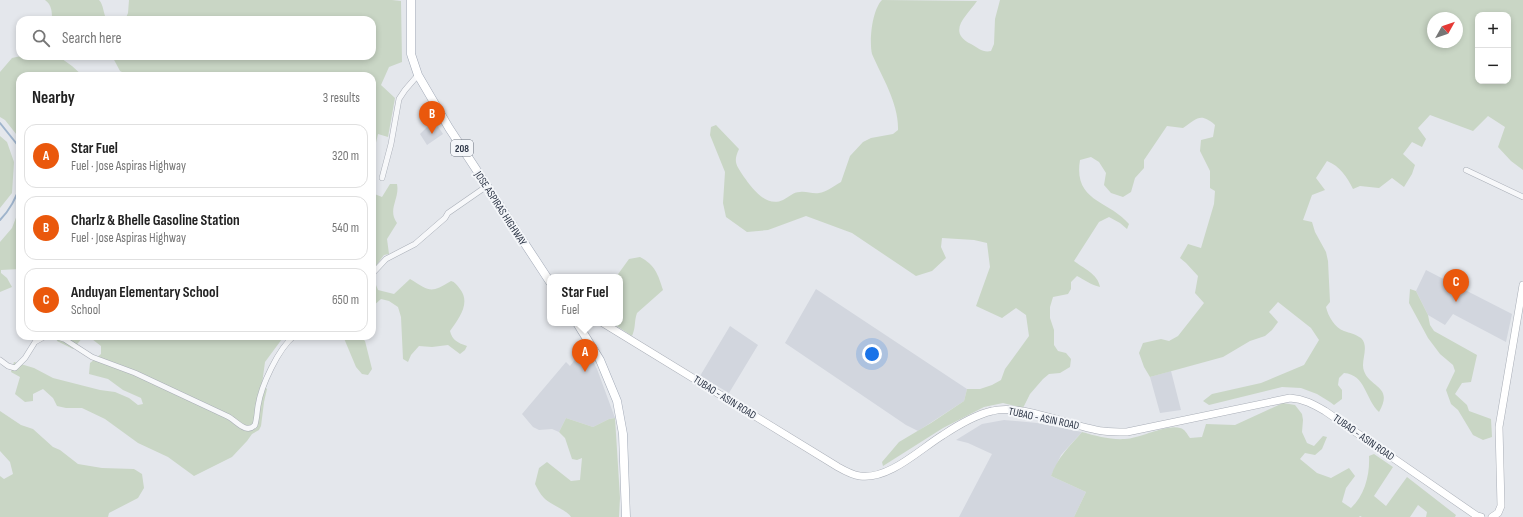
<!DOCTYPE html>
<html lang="en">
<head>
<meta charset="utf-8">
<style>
	body { margin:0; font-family:"Sofia Sans Condensed",sans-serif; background:#f6f6f6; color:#222 }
	.controls { position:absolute; right:12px; top:12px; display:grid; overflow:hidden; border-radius:8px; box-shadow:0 2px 6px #0003 }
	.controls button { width:36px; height:36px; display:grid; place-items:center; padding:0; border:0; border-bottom:1px solid #e0e0e0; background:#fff; color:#222; font:20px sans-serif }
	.compass { position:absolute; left:1427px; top:12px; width:36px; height:36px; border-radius:50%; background:#fff; box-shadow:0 2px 6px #0003; rotate:50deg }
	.you { position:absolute; left:872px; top:354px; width:14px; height:14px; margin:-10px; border:3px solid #fff; border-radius:50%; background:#1a73e8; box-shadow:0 0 0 6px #1a73e833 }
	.badge { display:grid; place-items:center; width:26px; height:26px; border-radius:50%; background:#ea580c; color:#fff; font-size:13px; font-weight:700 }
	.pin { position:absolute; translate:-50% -33px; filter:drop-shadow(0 1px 2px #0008) }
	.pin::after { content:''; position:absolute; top:21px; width:14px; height:12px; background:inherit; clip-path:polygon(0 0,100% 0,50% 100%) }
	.popup { position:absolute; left:547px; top:274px; width:76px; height:52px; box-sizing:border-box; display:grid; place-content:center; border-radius:8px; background:#fff; filter:drop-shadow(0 1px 3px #0005); font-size:13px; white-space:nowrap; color:#767676 }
	.popup b { font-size:15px; color:#222 }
	.popup::after { content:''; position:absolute; left:50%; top:100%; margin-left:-8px; border:8px solid transparent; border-top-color:#fff }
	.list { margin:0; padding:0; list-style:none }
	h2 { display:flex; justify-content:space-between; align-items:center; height:52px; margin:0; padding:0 16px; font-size:17px }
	h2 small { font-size:13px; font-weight:400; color:#767676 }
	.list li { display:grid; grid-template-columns:26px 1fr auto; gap:12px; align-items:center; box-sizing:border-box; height:64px; margin:0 8px 8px; padding:0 8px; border:1px solid #e0e0e0; border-radius:12px }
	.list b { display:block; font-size:15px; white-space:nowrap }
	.list p { margin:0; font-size:13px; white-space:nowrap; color:#767676 }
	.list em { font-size:13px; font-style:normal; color:#767676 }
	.icon { flex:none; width:22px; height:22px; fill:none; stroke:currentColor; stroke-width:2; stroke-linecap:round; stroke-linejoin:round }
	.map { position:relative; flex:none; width:1523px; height:517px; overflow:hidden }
	.search { position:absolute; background:#fff; box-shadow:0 2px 6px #0003; left:16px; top:16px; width:360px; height:44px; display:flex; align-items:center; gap:10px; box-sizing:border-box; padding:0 14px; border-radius:12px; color:#767676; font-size:15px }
	.panel { position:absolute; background:#fff; box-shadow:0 2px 6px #0003; left:16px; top:72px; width:360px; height:268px; border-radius:12px }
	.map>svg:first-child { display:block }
	.built { fill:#d2d6de }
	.green { fill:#c9d6c5; fill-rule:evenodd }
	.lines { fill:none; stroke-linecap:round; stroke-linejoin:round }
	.stream { stroke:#9fb4cc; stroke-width:2 }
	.street-casing { stroke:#a9aeb7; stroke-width:6 }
	.secondary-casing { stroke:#a9aeb7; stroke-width:8 }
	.primary-casing { stroke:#a3abb8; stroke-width:9 }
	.street { stroke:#f7f8fa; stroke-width:5 }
	.secondary { stroke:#fff; stroke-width:7 }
	.primary { stroke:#fff; stroke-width:8 }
	.labels { text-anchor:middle; stroke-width:4; stroke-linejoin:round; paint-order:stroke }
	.shield { fill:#f4f6f9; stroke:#676e7b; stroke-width:1 }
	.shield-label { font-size:10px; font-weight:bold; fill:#2b3445 }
	.street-label { font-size:11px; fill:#2b3445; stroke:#f4f6f9 }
</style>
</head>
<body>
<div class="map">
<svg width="1523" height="517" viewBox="0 0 1523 517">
	<rect width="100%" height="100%" fill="#e4e7ec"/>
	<!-- built -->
	<path class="built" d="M 434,120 L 443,134 L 427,145 L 420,134 Z
		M 1426,270 L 1512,314 L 1506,342 L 1453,314 L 1445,325 L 1428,315 L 1416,291 Z
		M 816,289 L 967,389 L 964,401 L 918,431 L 906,425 L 785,343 Z
		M 730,326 L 758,345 L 729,393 L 700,376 Z
		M 585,346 L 597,369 L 615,418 L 609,419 L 593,427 L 566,418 L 559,432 L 552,429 L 539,430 L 533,427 L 522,414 L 566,362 L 570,366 Z
		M 1171,371 L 1181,410 L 1160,413 L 1150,377 Z
		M 1004,420 L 1037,423 L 1082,432 L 1061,455 L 1051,476 L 1086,492 L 1074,517 L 959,517 L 992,454 L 968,443 L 956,440 L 982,424 Z"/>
	<!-- green -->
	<path class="green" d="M 45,0 L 99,0 C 104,5 103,14 107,20 L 52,20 C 52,12 52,5 45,0 Z
		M 129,0 L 392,0 L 401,1 L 402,62 L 389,67 L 381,85 L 395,98 L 388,137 L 378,134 L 375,147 L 372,144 L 372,76 L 130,76 L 120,71 L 112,56 L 372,56 L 372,20 L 125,20 L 128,13 Z
		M 882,0 L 977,1 C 967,16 946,31 971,44 C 978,48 983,53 991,51 L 994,44 L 995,19 L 1000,0 L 1523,0 L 1523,170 L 1511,161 L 1498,147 L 1505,127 L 1488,116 L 1473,131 L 1430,115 L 1418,128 L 1426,139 L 1422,147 L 1412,142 L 1403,154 L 1415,165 L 1412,174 L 1404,187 L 1392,178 L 1379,188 L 1360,186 L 1353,189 C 1347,177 1340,166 1327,161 L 1316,178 L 1325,190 L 1312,195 L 1303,220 L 1312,222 L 1315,232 L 1326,252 L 1328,261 L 1330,302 L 1326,307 C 1328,316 1335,328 1344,331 C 1350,333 1355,334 1361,338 C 1370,347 1360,361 1364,371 C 1370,388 1394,386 1379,412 C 1365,399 1366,375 1344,373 L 1339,378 L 1338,385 L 1342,390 L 1342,399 L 1334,405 L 1330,402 L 1317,394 L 1301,388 L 1282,387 L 1209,405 L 1203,401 L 1212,394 L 1261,383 L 1304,365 L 1319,340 L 1311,328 L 1278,302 L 1269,312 L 1278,322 L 1272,330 L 1265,336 L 1250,341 L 1223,357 L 1150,377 L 1144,367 L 1139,353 L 1143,343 L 1161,339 L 1169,341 L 1178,336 L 1204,303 L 1195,293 L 1198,276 L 1186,263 L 1180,258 L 1188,244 L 1201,248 L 1214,204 L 1215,191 L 1210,188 L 1210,171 L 1200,151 L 1201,140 L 1213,137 L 1215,125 C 1200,112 1197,119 1183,128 L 1167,126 L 1144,160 L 1144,168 L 1135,178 L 1131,192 L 1123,197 L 1111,193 L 1104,185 L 1106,173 L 1099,162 L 1091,157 L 1080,160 C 1073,202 1109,200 1129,224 L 1127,229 L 1120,223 L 1109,217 L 1099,222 L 1074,261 C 1083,268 1098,274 1100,287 C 1091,285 1085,280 1077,276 L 1071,282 L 1071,289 L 1068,294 L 1053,297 L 1050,307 L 1050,318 L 1054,330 L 1054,345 L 1058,351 L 1066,353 L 1071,359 L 1070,367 L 1060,373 L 1049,374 L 1043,379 L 1030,394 L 1023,408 L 1003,403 L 984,407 L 943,428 L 883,466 L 882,462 L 899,442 L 931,423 L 964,401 L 967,389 L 980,389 L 992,385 L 1001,380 L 1005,369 L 1029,336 L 1026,315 L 1016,308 L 1002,318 L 976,306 L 990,267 L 987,243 L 974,240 L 942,238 L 941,247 L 946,258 L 932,271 L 916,276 L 852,233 L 806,216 L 768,230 L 747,232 L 726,217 L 723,203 L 725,172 L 710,135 L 711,127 L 716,125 L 739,149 C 733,162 736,165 744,177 C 752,188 766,208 783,200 C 789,197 793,192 800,192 C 806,191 812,194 819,193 C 826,192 834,186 841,182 L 850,156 L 863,142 L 871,138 L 893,134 L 898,130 C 899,104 882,77 872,54 C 869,41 872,10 882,0 ZM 1478,15 L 1508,15 L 1508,81 L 1478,81 ZM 1433,18 L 1457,18 L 1457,42 L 1433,42 Z
		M 21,56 L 58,56 L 72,66 L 83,76 L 20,76 L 20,139 L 5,120 L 0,117 L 0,72 L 12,58 Z
		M 0,136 L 7,142 L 14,162 L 12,193 L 0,208 Z
		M 390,184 L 397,184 C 400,199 387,209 397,223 L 387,239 L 389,254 L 384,255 L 372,271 L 372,193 L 382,197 Z
		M 20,207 L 20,269 L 1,270 L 1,273 L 7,278 L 12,287 L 0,292 L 0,242 L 12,228 Z
		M 640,257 C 655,265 658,274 663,290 L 637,313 C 634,321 636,327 632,336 L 612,323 L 620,323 L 620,277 L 616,277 L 629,259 Z
		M 372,275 L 378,290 L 394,294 L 410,279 C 430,291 430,294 451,281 C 455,282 457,285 460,289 C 471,303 459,318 450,331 C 452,340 458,343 467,346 L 465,350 L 460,354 L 448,345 L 432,347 L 419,346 L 411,355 L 408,362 L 403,359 L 401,317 L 398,307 L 389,301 L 381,299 L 372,307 Z
		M 1410,289 L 1416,291 L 1428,315 L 1430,325 L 1434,331 L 1477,355 L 1471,382 L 1462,383 L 1455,394 L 1467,405 L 1469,411 L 1491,419 L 1492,437 L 1483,440 L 1473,435 L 1458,410 L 1451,404 L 1446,390 L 1455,371 L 1453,365 L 1440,354 L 1428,338 L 1409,303 Z
		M 56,336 L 84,336 L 73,349 L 57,341 Z
		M 88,336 L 286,336 L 282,339 L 265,362 L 262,384 L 267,389 L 264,402 L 261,426 L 259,430 L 252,434 L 247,441 L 232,457 L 194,476 L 168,457 L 138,443 L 105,419 L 82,408 L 66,408 L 57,406 L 53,398 L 43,389 L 33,394 L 33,401 L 25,402 L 15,394 L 20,377 L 11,372 L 14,362 L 34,368 L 53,378 L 100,390 L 115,392 L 129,398 L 138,405 L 143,404 L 141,398 L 123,390 L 108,379 L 89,374 L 90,363 L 101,354 L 101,346 Z
		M 343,336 L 360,336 L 365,341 L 372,369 L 368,375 L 362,374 L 356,367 Z
		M 1283,403 L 1295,405 L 1302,414 L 1303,420 L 1302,432 L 1307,443 L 1314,446 L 1323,436 L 1327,437 L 1322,449 L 1315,455 L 1305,453 L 1300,459 L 1317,473 L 1331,478 L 1349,468 L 1355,476 L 1346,488 L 1342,502 L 1351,508 C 1365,495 1370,474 1369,456 L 1374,454 L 1393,467 L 1374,496 L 1386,506 L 1407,477 L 1456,515 L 1455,517 L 1426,517 L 1427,512 L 1418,505 L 1410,517 L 1362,517 L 1360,516 L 1359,517 L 1074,517 L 1086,492 L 1051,476 C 1057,458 1070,446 1082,432 C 1096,436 1111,440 1125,439 C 1139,439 1166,424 1180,428 C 1185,429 1187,434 1190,438 L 1202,437 L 1206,424 L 1235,425 Z
		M 0,411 L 21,425 L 33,429 L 53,447 L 60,450 L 78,464 L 102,468 L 134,469 L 142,474 L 144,488 L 138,498 L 109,513 L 108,517 L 0,517 L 0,476 L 4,479 L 13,474 L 10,462 L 0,451 Z
		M 566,418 L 593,427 L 609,419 L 615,418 L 620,498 L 619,517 L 571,517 C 568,511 550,504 544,498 C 540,494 537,488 535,484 L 539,468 L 547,462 L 571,481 L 580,480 L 582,458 L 577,460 L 572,459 L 565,438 L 559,432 Z"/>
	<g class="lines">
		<!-- stream -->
		<path class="stream" d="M 0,123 L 20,148
			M 0,220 C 9,211 17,197 20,185"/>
		<!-- street casing -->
		<g class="street-casing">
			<path id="street" d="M 1466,170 L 1523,197
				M 382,178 L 391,144 L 399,99 L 405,90 L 418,75
				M 372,274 L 386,259 L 415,244 L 445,218 L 448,213 L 487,186
				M 0,360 L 8,366 L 15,368 L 25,358 L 35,342 L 44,337 L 54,336 L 64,339 L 92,357 L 135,373 L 227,416 C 236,420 246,435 255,425 C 257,418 257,412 258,406 C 261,386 278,349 294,336"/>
		</g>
		<!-- secondary casing -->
		<g class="secondary-casing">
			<path id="secondary" d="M 603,323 L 838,467 C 845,471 852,475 860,476 C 889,480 920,449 943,435 C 958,425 975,415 992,411 C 1022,403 1071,427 1103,431 C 1111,432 1119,432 1127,432 L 1290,398 C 1304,399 1313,404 1325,411 L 1477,516 L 1481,517
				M 1492,517 L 1498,513 L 1501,506 L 1499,427 L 1523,285"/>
		</g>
		<!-- primary casing -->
		<g class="primary-casing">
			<path id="primary" d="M 411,0 L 411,54 L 418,75 L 449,128 L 550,282
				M 577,323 L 600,360 L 617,401 L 623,434 L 626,517"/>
		</g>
		<!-- street -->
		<use href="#street" class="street"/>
		<!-- secondary -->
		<use href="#secondary" class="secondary"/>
		<!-- primary -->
		<use href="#primary" class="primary"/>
	</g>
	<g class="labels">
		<!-- shield labels -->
		<rect class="shield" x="451" y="140" width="22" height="16" rx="3"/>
		<g class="shield-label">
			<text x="462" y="152">208</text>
		</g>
		<!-- street labels -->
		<g class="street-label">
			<text transform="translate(501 208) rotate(57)" y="4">JOSE ASPIRAS HIGHWAY</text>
			<text transform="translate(725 397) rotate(32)" y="4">TUBAO - ASIN ROAD</text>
			<text transform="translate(1044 418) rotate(12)" y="4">TUBAO - ASIN ROAD</text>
			<text transform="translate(1364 437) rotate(35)" y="4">TUBAO - ASIN ROAD</text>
		</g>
	</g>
</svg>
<div class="controls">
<button>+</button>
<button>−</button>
</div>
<svg class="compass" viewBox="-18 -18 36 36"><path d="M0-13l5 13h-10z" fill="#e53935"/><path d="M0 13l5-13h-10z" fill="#767676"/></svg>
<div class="you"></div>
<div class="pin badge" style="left:585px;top:372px">A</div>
<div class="popup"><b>Star Fuel</b>Fuel</div>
<div class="pin badge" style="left:432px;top:134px">B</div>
<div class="pin badge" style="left:1456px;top:302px">C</div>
<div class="search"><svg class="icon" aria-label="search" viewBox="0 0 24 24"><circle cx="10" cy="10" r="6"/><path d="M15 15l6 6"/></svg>Search here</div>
<section class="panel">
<h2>Nearby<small>3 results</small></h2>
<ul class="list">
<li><span class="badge">A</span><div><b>Star Fuel</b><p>Fuel · Jose Aspiras Highway</p></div><em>320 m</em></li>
<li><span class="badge">B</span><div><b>Charlz &amp; Bhelle Gasoline Station</b><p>Fuel · Jose Aspiras Highway</p></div><em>540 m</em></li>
<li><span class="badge">C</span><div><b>Anduyan Elementary School</b><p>School</p></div><em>650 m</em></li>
</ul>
</section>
</div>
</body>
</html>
